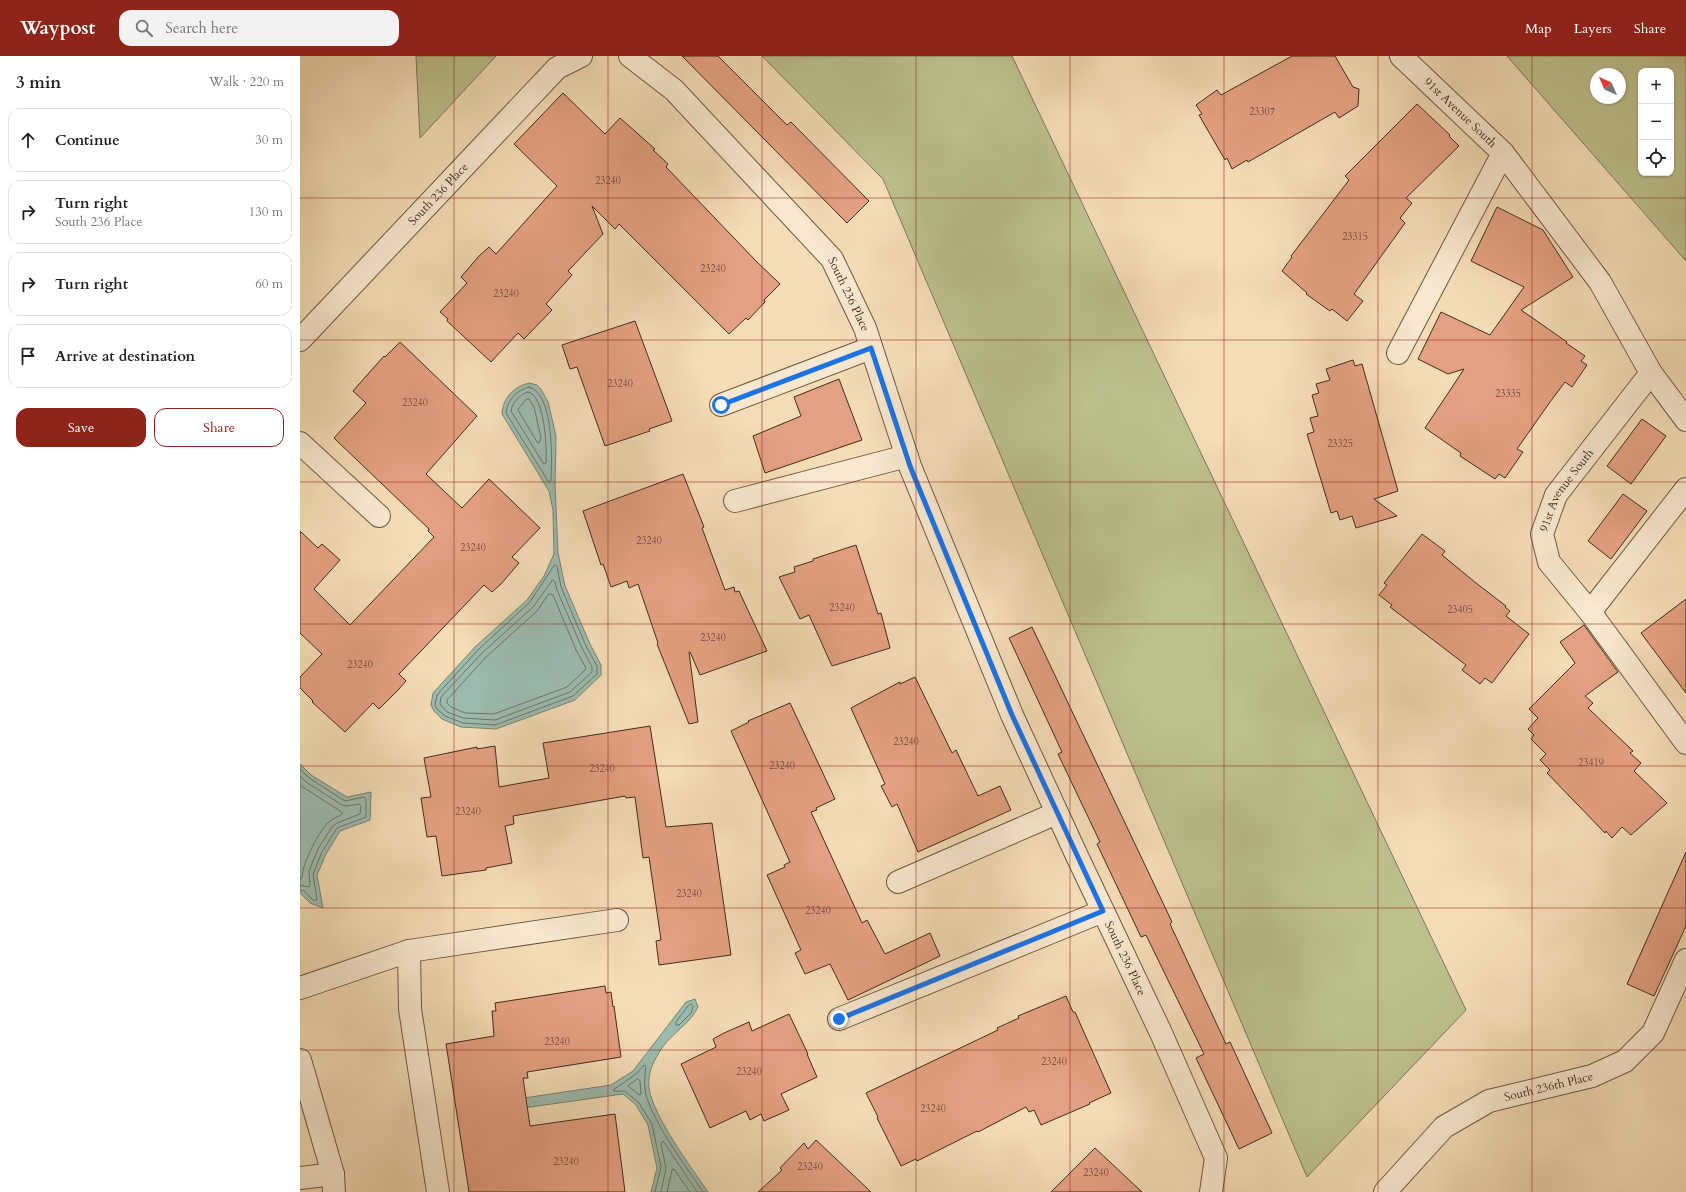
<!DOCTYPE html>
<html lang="en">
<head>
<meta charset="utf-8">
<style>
	body { margin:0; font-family:Cardo,serif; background:#f2f2f2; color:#222 }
	.controls { position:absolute; right:12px; top:12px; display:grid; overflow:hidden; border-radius:8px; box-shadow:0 1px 3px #0004 }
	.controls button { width:36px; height:36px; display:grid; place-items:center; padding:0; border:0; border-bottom:1px solid #e0e0e0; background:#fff; color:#222; font:20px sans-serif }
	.compass { position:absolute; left:1290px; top:12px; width:36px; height:36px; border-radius:50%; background:#fff; box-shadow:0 1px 3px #0004; rotate:315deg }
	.stop { position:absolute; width:12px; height:12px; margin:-9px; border:3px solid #1a73e8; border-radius:50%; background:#fff }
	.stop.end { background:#1a73e8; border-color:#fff; box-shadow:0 1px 4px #0008 }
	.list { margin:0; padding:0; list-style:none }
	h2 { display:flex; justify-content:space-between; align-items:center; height:52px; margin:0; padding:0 16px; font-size:17px }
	h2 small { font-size:13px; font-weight:400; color:#767676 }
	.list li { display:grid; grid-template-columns:26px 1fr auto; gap:12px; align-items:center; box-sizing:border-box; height:64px; margin:0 8px 8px; padding:0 8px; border:1px solid #e0e0e0; border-radius:12px }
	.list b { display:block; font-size:15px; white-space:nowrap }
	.list p { margin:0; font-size:13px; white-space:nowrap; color:#767676 }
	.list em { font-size:13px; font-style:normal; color:#767676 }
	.actions { display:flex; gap:8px; padding:12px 16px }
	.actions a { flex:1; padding:9px 0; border:1px solid #8f2418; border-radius:12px; text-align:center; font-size:14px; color:#8f2418 }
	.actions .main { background:#8f2418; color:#fff }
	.icon { flex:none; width:22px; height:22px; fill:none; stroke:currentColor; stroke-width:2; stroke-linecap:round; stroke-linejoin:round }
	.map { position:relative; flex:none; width:1386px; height:1136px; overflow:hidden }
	header { display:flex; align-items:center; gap:24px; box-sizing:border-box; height:56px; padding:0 20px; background:#8f2418; color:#fff }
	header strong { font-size:19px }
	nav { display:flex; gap:22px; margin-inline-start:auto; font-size:14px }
	.search { width:280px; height:36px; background:#f2f2f2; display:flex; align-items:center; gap:10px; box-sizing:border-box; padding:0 14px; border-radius:12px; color:#767676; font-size:15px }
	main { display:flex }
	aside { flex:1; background:#fff }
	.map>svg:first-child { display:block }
	.green { fill:#bcc08d; stroke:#807654; fill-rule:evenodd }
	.water { fill:#9cbbaf; stroke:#798273 }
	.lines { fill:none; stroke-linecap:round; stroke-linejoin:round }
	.shore { stroke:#707464; stroke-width:1 }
	.building { fill:#e4a082; stroke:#442c1a }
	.minor-casing { stroke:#705841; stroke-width:24 }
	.minor { stroke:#f8e8cf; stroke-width:22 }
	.route { stroke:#1a73e8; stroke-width:5 }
	.grid { fill:none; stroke:#8f2418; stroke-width:1; stroke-opacity:0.55 }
	.labels { text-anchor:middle; stroke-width:4; stroke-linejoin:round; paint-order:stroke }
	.number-label { font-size:10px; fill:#6c4934 }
	.street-label { font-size:12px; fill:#442c1a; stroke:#f8e8cf }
</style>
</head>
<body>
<header>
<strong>Waypost</strong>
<div class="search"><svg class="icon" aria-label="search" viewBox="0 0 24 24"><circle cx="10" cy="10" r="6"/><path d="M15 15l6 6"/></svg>Search here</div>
<nav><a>Map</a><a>Layers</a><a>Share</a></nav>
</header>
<main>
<aside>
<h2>3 min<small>Walk · 220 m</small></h2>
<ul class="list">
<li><svg class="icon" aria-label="ahead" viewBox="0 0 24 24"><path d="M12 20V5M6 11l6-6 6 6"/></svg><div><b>Continue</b></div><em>30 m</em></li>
<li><svg class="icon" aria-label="right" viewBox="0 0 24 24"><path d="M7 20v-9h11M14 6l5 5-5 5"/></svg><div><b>Turn right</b><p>South 236 Place</p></div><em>130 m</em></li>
<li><svg class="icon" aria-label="right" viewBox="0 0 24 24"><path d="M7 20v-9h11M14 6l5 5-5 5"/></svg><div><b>Turn right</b></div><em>60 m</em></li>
<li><svg class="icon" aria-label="arrive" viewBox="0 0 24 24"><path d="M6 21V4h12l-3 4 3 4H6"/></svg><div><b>Arrive at destination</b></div></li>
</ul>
<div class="actions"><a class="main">Save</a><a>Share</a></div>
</aside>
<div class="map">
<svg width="1386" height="1136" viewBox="0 0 1386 1136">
	<rect width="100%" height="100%" fill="#f4dcb5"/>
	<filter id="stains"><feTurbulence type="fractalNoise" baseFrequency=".005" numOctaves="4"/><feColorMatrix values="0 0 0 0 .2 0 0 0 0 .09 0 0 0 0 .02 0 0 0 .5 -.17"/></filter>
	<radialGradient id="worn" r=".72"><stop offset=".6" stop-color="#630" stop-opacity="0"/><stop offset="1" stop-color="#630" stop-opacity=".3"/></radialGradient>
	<!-- green -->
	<path class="green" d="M 116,0 L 196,0 L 120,82 Z
		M 462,0 L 712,0 L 1166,954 L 1007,1121 L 583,123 Z
		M 1207,0 L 1386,0 L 1386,205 ZM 1341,15 L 1371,15 L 1371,117 L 1341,117 ZM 1296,18 L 1320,18 L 1320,42 L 1296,42 Z"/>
	<!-- water -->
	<path class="water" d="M 229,327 L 237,329 L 241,333 L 248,346 L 256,380 L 255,429 L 258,497 L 265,530 L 290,588 L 301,609 L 301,619 L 275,644 L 196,673 L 161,671 L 142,663 L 134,655 L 131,649 L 133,637 L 175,591 L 227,544 L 244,520 L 254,498 L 253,454 L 249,435 L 202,358 C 203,342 213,331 229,327 Z
		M 0,708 L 11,719 L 47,741 L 71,736 L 70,764 L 40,775 L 26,798 L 17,819 L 23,852 L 10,847 L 0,837 Z
		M 395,943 L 398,951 C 390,968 372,977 362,992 C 354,1004 347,1017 349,1032 C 353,1060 391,1111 408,1136 L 351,1136 L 357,1112 L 348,1069 L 336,1049 L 323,1038 L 216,1053 L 224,1042 L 311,1029 L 333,1015 L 386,946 Z"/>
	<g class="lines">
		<!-- shore -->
		<path class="shore" d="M 229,331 C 254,337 252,404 251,424 L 250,426 L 248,425 L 206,357 C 207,344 217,334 229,331 Z
			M 228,336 C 245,339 247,393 246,407 L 245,408 L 243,407 L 211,355 C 212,347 220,338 228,336 Z
			M 227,343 L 229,343 L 234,351 L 241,382 L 239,387 L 237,386 L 218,354 Z
			M 255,509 L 257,510 L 261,531 L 286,590 L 297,610 L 297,618 L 273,640 L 195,669 L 163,667 L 145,660 L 137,653 L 135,649 L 137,639 L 178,594 L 229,547 Z
			M 253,524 L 255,526 L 257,534 L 282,592 L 292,611 L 292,616 L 270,636 L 195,664 L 163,662 L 147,656 L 140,648 L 141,641 L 182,597 L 233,551 Z
			M 249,538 L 253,539 L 276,594 L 286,612 L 285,614 L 267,631 L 194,658 L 165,657 L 151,651 L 147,647 L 147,644 L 186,601 L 237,555 Z
			M 0,713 L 9,722 L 45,745 L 64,741 L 66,743 L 66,761 L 37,772 L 22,796 L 13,818 L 17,844 L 13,844 L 4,835 L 0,834
			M 0,720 L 6,726 L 42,749 L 47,750 L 59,748 L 61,750 L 60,758 L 37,767 L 32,771 L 18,793 L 9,815 L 10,830 L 8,831 L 0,829
			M 0,729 L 43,757 C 40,761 34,761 30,765 C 19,774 2,808 2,822 L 0,823
			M 391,948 L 393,951 L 391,957 L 379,969 L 376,969 L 376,966 L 388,950 Z
			M 338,1023 L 340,1025 L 341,1038 L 339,1039 L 328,1030 Z
			M 355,1136 L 361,1111 L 352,1068 L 339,1047 L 325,1035 L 315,1035 L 313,1034 L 336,1018 L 344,1009 L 346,1011 C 345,1017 344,1026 345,1033 C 349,1062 386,1110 403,1136
			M 361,1136 L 366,1112 L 361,1088 L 363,1085 L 397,1136
			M 367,1136 L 372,1114 L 374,1113 L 390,1136"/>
	</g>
	<!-- building -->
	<path class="building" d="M 382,0 L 418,0 L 487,69 L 491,66 L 569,145 L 547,167 Z
		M 992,0 L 1035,0 L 1053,31 L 1059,33 L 1058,50 L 1039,62 L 1035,56 L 948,106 L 947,104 L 932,113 L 927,102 L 925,104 L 899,59 L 902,58 L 896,49 L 917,34 L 921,39 Z
		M 263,37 L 305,78 L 320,62 L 355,93 L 353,94 L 368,108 L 366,111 L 456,205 L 480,228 L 464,244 L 465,246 L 448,264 L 446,262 L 429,278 L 319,168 L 315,173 L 292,150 L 303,178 L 268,215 L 272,219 L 246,248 L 252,254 L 224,283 L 218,277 L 191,306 L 147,265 L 148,263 L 140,256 L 167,227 L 161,221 L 179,200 L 189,191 L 196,198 L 257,130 L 214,88 Z
		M 1117,48 L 1150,79 L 1149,80 L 1159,90 L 1106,142 L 1112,147 L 1100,162 L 1105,167 L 1054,238 L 1063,245 L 1047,265 L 1032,253 L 1030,255 L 1006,238 L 1007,237 L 982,215 L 992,201 L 991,200 L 1049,124 L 1045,120 Z
		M 1197,151 L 1243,174 L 1273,221 L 1221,254 L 1267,286 L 1266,287 L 1285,300 L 1281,305 L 1287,309 L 1272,331 L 1265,326 L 1250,346 L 1217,393 L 1223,396 L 1205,422 L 1199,418 L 1195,423 L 1160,400 L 1161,397 L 1125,372 L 1164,313 L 1148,318 L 1118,303 L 1141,256 L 1190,279 L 1224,231 L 1171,205 Z
		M 335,265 L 372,365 L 349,373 L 350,375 L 305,390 L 277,311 L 270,313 L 262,289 Z
		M 100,286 L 177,360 L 126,418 L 162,452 L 189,423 L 240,472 L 212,501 L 219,507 L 201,528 L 192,536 L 184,529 L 99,618 L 106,625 L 98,634 L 79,653 L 73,647 L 45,676 L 12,646 L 13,645 L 0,632 L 0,621 L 22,598 L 0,577 L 0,475 L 18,492 L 22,488 L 40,504 L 14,533 L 50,569 L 134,481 L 128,475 L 129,473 L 34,382 L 66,347 L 53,335 L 84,300 L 85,301 Z
		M 1053,304 L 1055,310 L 1062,308 L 1098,435 L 1074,443 L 1097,460 L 1056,472 L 1052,460 L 1040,464 L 1037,455 L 1031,457 L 1007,378 L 1014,376 L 1010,362 L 1018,360 L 1012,339 L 1019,337 L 1016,328 L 1030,324 L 1026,313 Z
		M 539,323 L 562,384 L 465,417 L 453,380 L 501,360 L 494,341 Z
		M 1342,363 L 1366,380 L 1331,428 L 1307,410 Z
		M 383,418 L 404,471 L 402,472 L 425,534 L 434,531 L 435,536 L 439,535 L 467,595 L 400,619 L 390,596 L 389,596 L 398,666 L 389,668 L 357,588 L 358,587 L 338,528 L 329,532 L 327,525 L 311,531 L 303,508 L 301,509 L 283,455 Z
		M 1323,438 L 1347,455 L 1311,503 L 1288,485 Z
		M 1122,478 L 1145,495 L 1142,499 L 1176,527 L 1206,550 L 1205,551 L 1210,555 L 1206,560 L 1229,578 L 1192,627 L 1185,622 L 1180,628 L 1162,614 L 1166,609 L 1090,551 L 1092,549 L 1079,539 L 1087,529 L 1084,527 Z
		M 556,489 L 578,558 L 581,557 L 590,592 L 532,610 L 509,559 L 500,563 L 479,521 L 495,516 L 494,511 L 513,505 L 513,503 Z
		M 1386,543 L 1386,637 L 1341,577 Z
		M 1284,569 L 1318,616 L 1285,640 L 1293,647 L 1288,652 L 1333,695 L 1330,697 L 1341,707 L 1334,715 L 1367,747 L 1331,779 L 1322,771 L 1312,782 L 1306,775 L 1305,777 L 1247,717 L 1250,714 L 1240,704 L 1246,698 L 1231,683 L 1234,679 L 1228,673 L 1238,662 L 1229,653 L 1275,607 L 1260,586 Z
		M 732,571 L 872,866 L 870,868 L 926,988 L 930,986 L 972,1077 L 939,1093 L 896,1002 L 904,998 L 846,879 L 841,881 L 797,788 L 800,786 L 758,698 L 762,696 L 709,582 Z
		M 615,621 L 652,697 L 656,694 L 678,740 L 700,730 L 711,754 L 618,796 L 597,748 L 592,751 L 581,730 L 585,728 L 551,652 L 600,626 L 600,628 Z
		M 490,647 L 535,743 L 516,752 L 517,754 L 511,756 L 562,867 L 567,864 L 585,898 L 630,877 L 640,900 L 548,944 L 530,908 L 505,918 L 495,897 L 501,894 L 467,819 L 485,811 L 484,809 L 490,806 L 431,675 L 449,666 L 448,665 Z
		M 350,670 L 366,771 L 412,767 L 431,899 L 359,909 L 356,885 L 361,884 L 349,801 L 343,802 L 335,741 L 326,742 L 325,740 L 213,760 L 214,768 L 205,770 L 212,807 L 186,812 L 186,814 L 142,820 L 136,780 L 127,781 L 121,742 L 131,741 L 124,702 L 177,691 L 177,693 L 195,690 L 199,731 L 249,722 L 243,687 Z
		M 1386,796 L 1386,870 L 1354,940 L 1327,928 Z
		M 305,930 L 306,937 L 311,936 L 313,951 L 314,950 L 321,1001 L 227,1016 L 228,1022 L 223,1022 L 230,1070 L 315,1058 L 325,1136 L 169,1136 L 146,988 L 194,980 L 192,955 L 196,955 L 195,947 Z
		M 766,940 L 773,956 L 775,956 L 811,1037 L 789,1047 L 790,1048 L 741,1069 L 734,1054 L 729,1056 L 726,1051 L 678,1076 L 677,1075 L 617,1105 L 616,1103 L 601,1110 L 577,1062 L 578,1061 L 566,1037 L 698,974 L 697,972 L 719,962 L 718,960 Z
		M 489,958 L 508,998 L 507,998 L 517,1021 L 481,1038 L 489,1054 L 464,1065 L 461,1058 L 450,1064 L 446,1055 L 410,1072 L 381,1008 L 416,991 L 413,983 L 424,977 L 449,966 L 452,975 Z
		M 516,1084 L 571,1136 L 458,1136 L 482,1114 L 480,1112 L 504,1087 L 508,1093 Z
		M 795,1092 L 842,1136 L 751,1136 Z"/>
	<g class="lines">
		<!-- minor casing -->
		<g class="minor-casing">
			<g id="minor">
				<path id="s1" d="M 330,0 L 374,34 L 532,203 L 565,272 L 610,410 L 712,659 L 777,800 L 861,977 L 916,1102 L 911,1136"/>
				<path id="s2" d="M 1101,0 L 1203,97 L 1300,226 L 1351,317 L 1386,364"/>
				<path id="s3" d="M 0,284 L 257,12 L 281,0"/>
				<path d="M 1098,297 L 1203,97"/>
				<path d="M 421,349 L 571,292"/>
				<path d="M 0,387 L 79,460"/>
				<path d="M 1386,433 L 1290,556 L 1386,687"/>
				<path d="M 435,445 L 607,400"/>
				<path id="s4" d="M 1290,556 L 1249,506 L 1242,478 L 1256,439 L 1351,317"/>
				<path d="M 598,826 L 757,757"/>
				<path d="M 109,895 L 110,953 L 138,1136"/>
				<path d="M 0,932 L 109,895 L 317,864"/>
				<path d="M 539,963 L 803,855"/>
				<path d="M 0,1004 L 33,1118 L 34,1136"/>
				<path d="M 0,1122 L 33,1118"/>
				<path id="s5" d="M 1085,1136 L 1144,1071 L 1189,1045 L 1292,1020 L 1325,1005 L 1353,977 L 1386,904"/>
			</g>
		</g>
		<!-- minor -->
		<use href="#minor" class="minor"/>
	</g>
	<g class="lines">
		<!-- route -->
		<path class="route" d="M 421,349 L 571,292 L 610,410 L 712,659 L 803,855 L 539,963"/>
	</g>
	<!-- grid -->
	<path class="grid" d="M 154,0 L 154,1136M 308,0 L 308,1136M 462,0 L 462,1136M 616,0 L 616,1136M 770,0 L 770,1136M 924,0 L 924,1136M 1078,0 L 1078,1136M 1232,0 L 1232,1136M 0,142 L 1386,142M 0,284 L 1386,284M 0,426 L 1386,426M 0,568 L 1386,568M 0,710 L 1386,710M 0,852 L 1386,852M 0,994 L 1386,994"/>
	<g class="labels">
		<!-- number labels -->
		<g class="number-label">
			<text x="962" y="59">23307</text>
			<text x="308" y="128">23240</text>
			<text x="1055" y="184">23315</text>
			<text x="413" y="216">23240</text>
			<text x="206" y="241">23240</text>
			<text x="320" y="331">23240</text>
			<text x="1208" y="341">23335</text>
			<text x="115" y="350">23240</text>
			<text x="1040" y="391">23325</text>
			<text x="349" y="488">23240</text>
			<text x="173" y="495">23240</text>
			<text x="542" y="555">23240</text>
			<text x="1160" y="557">23405</text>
			<text x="413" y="585">23240</text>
			<text x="60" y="612">23240</text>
			<text x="606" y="689">23240</text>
			<text x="1291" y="710">23419</text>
			<text x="482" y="713">23240</text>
			<text x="302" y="716">23240</text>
			<text x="168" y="759">23240</text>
			<text x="389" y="841">23240</text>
			<text x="518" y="858">23240</text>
			<text x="257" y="989">23240</text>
			<text x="754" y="1009">23240</text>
			<text x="449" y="1019">23240</text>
			<text x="633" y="1056">23240</text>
			<text x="266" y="1109">23240</text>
			<text x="510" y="1114">23240</text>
			<text x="796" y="1120">23240</text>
		</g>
		<!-- street labels -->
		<g class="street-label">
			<text dy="4" stroke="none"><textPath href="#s2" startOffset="82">91st Avenue South</textPath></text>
			<text dy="4" stroke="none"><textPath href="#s3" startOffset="201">South 236 Place</textPath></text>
			<text dy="4" stroke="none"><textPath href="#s1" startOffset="326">South 236 Place</textPath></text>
			<text dy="4" stroke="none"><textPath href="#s4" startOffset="144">91st Avenue South</textPath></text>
			<text dy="4" stroke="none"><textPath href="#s1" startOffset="1046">South 236 Place</textPath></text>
			<text dy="4" stroke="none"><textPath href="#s5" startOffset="201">South 236th Place</textPath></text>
		</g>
	</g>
	<rect width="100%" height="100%" filter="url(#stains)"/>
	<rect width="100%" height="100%" fill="url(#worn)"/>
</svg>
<div class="controls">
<button>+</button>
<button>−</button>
<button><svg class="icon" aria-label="locate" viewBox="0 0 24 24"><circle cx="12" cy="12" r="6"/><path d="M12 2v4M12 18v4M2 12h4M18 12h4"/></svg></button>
</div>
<svg class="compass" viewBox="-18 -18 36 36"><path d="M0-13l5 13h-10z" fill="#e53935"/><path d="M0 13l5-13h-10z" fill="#767676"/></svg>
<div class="stop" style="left:421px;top:349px"></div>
<div class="stop end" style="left:539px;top:963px"></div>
</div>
</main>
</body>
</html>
